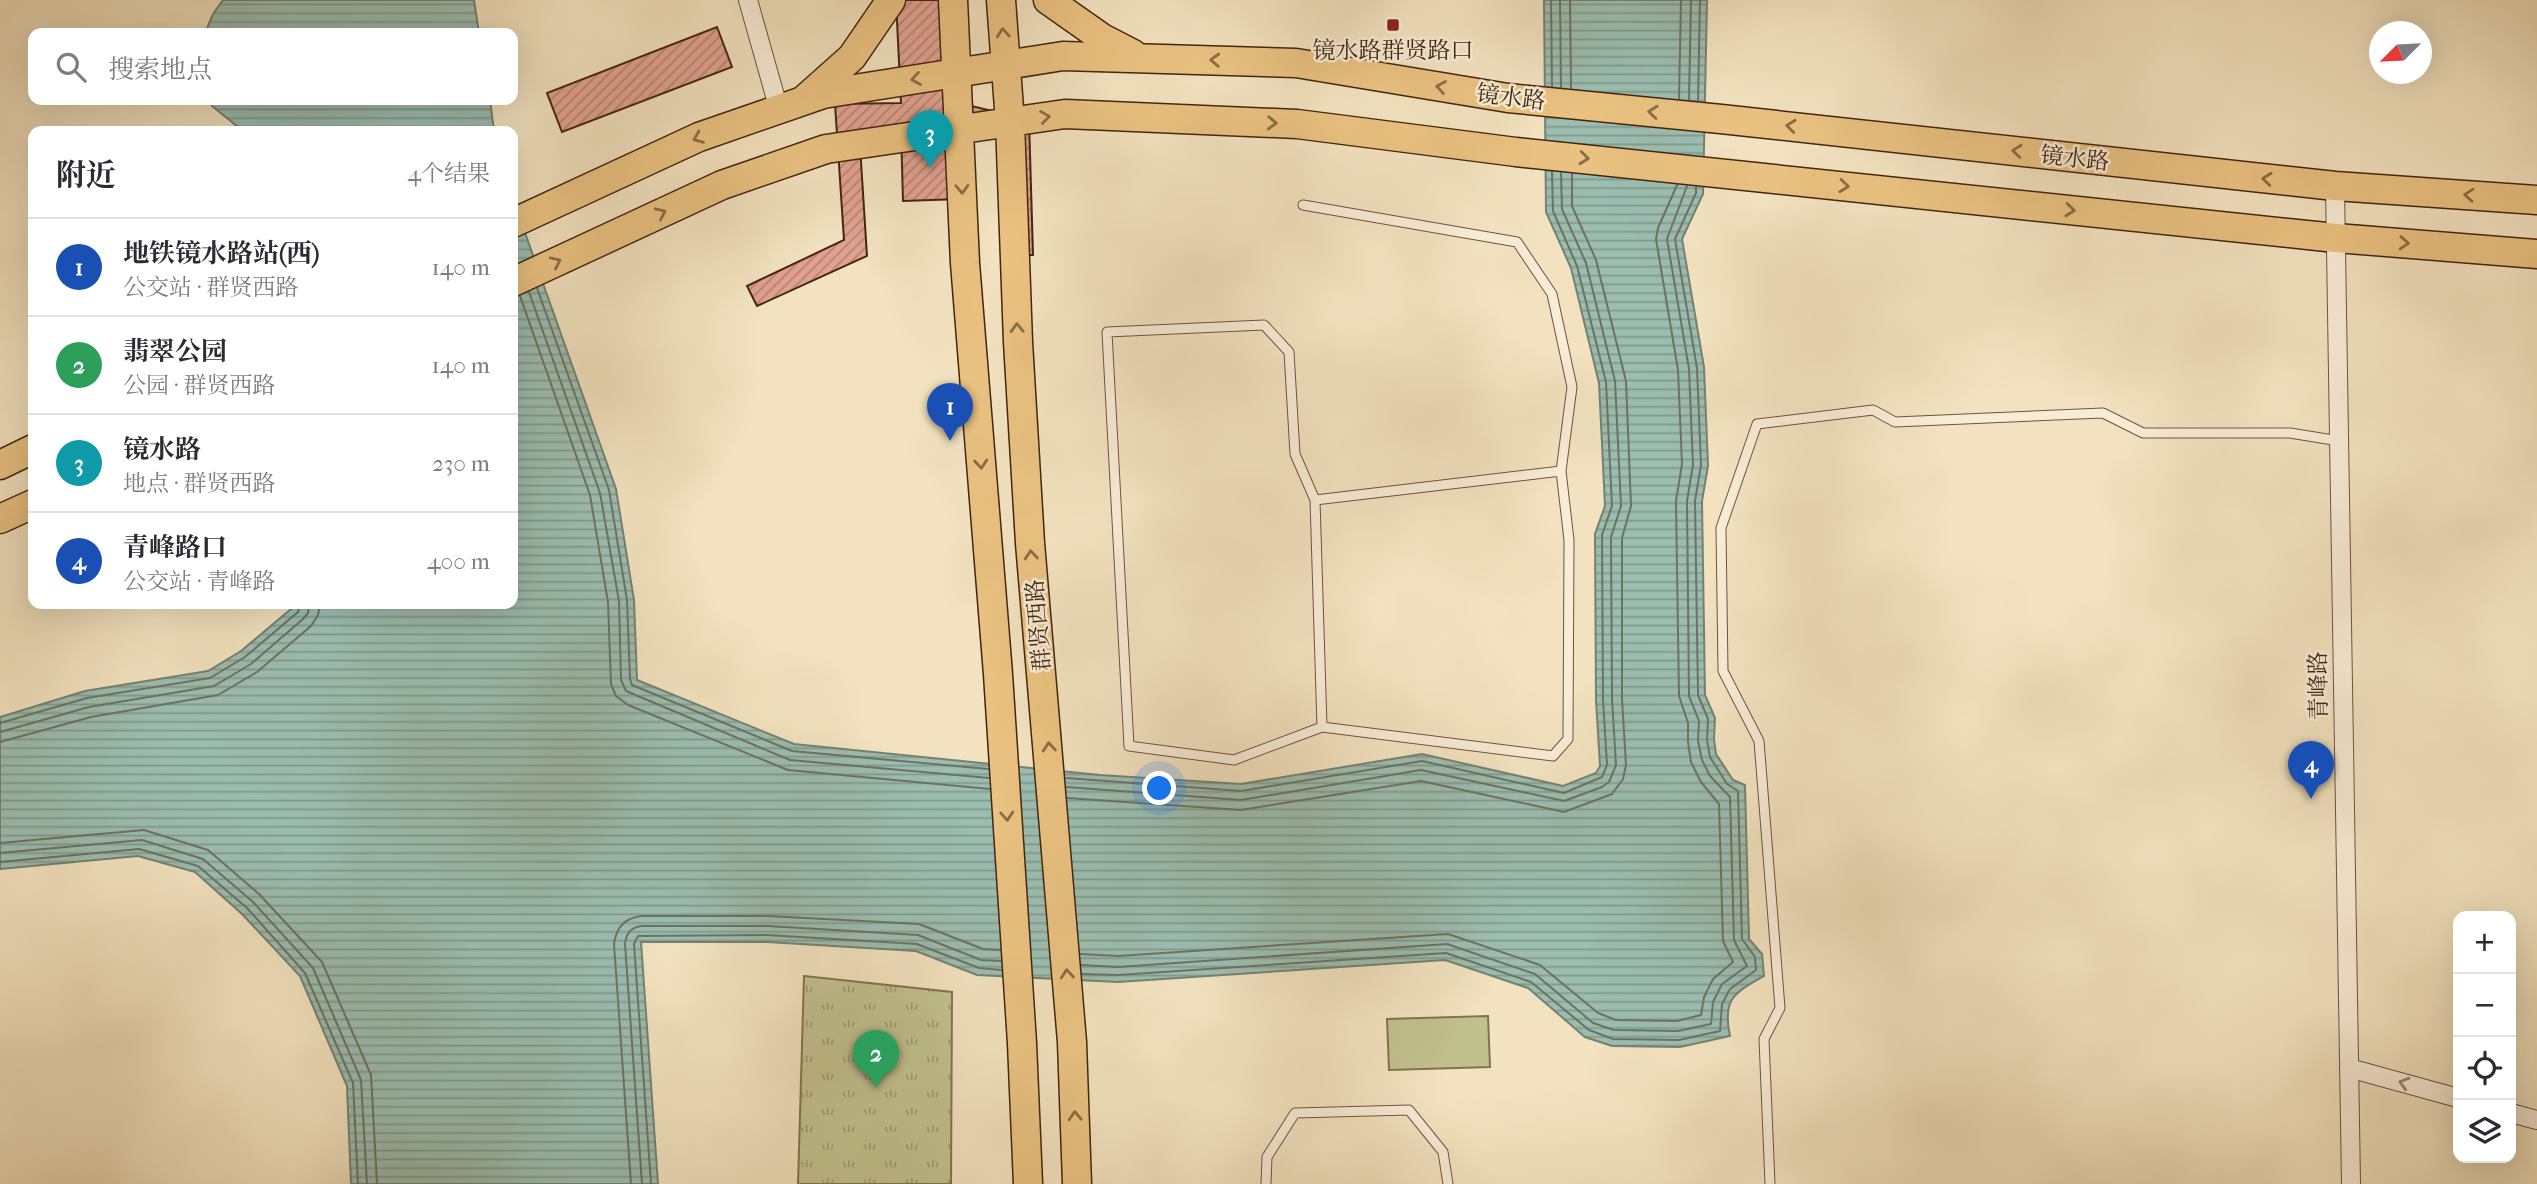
<!DOCTYPE html>
<html lang="zh">
<head>
<meta charset="utf-8">
<style>
	body { margin:0; font-family:"IM FELL French Canon","Noto Serif SC",serif; background:#f2f2f3; color:#2b2b33 }
	.controls { position:absolute; right:21px; bottom:21px; display:grid; overflow:hidden; border-radius:14px; box-shadow:0 7px 28px #0002 }
	.controls button { width:63px; height:63px; display:grid; place-items:center; padding:0; border:0; border-bottom:2px solid #e1e1e2; background:#fff; color:#2b2b33; font:35px sans-serif }
	.compass { position:absolute; left:2369px; top:21px; width:63px; height:63px; border-radius:50%; background:#fff; box-shadow:0 7px 28px #0002; rotate:246deg }
	.you { position:absolute; left:1160px; top:789px; width:24px; height:24px; margin:-18px; border:5px solid #fff; border-radius:50%; background:#1a73e8; box-shadow:0 0 0 10px #1a73e833 }
	.badge { display:grid; place-items:center; width:46px; height:46px; border-radius:50%; background:#8f2418; color:#fff; font-size:23px; font-weight:700 }
	.pin { position:absolute; translate:-50% -58px; filter:drop-shadow(0 2px 4px #0008) }
	.pin::after { content:''; position:absolute; top:37px; width:24px; height:21px; background:inherit; clip-path:polygon(0 0,100% 0,50% 100%) }
	.list { margin:0; padding:0; list-style:none }
	h2 { display:flex; justify-content:space-between; align-items:center; height:91px; margin:0; padding:0 28px; font-size:30px }
	h2 small { font-size:23px; font-weight:400; color:#7c7c81 }
	.list li { display:grid; grid-template-columns:46px 1fr auto; gap:21px; align-items:center; box-sizing:border-box; height:98px; padding:0 28px; border-top:2px solid #e1e1e2 }
	.list b { display:block; font-size:26px; white-space:nowrap }
	.list p { margin:0; font-size:23px; white-space:nowrap; color:#7c7c81 }
	.list em { font-size:23px; font-style:normal; color:#7c7c81 }
	.icon { flex:none; width:38px; height:38px; fill:none; stroke:currentColor; stroke-width:2; stroke-linecap:round; stroke-linejoin:round }
	.map { position:relative; flex:none; width:2537px; height:1184px; overflow:hidden }
	.search { position:absolute; background:#fff; box-shadow:0 7px 28px #0002; left:28px; top:28px; width:490px; height:77px; display:flex; align-items:center; gap:18px; box-sizing:border-box; padding:0 24px; border-radius:14px; color:#7c7c81; font-size:26px }
	.panel { position:absolute; background:#fff; box-shadow:0 7px 28px #0002; left:28px; top:126px; width:490px; height:483px; border-radius:14px }
	.map>svg:first-child { display:block }
	.grass { fill:#c1c18e; stroke:#827350; stroke-width:2 }
	.park { fill:url(#park-tufts); stroke:#827350; stroke-width:2 }
	.water { fill:url(#water-rules); stroke:#778171; stroke-width:2 }
	.lines { fill:none; stroke-linecap:round; stroke-linejoin:round }
	.shore { stroke:#6e7262; stroke-width:2 }
	.building { fill:url(#building-hatch); stroke:#422512; stroke-width:2 }
	.service-casing { stroke:#6e543d; stroke-width:11 }
	.minor-casing { stroke:#6e543d; stroke-width:20 }
	.primary-casing { stroke:#422512; stroke-width:31 }
	.service { stroke:#f7ecd5; stroke-width:9 }
	.minor { stroke:#f7ecd5; stroke-width:18 }
	.primary { stroke:#e9c180; stroke-width:28 }
	.oneway { stroke:#8d6b44 }
	.oneway2 { stroke:#9c8874 }
	.poi-dot { fill:#8f2418; stroke:#f7ecd5; stroke-width:2.5 }
	.labels { text-anchor:middle; stroke-width:5; stroke-linejoin:round; paint-order:stroke }
	.poi-label { font-size:23px; fill:#422512; stroke:#f7ecd5 }
	.street-label { font-size:23px; fill:#422512; stroke:#f7ecd5 }
</style>
</head>
<body>
<div class="map">
<svg width="2537" height="1184" viewBox="0 0 2537 1184">
	<defs>
		<pattern id="park-tufts" width="24" height="20" patternUnits="userSpaceOnUse" patternTransform="scale(1.75)"><rect width="24" height="20" fill="#c1c18e"/><path d="M3 7l-1-3M5 7V3M7 7l1-3M15 17l-1-3M17 17v-4M19 17l1-3" fill="none" stroke="#9e9d73"/></pattern>
		<pattern id="water-rules" width="6" height="5" patternUnits="userSpaceOnUse" patternTransform="scale(1.75)"><rect width="6" height="5" fill="#9bbeb1"/><path d="M0 2.5h6" fill="none" stroke="#809a8f"/></pattern>
		<pattern id="building-hatch" width="6" height="6" patternUnits="userSpaceOnUse" patternTransform="scale(1.75)"><rect width="6" height="6" fill="#e0a190"/><path d="M-1 1l2-2M0 6l6-6M5 7l2-2" fill="none" stroke="#b78374"/></pattern>
	</defs>
	<rect width="100%" height="100%" fill="#f2e2bf"/>
	<filter id="stains"><feTurbulence type="fractalNoise" baseFrequency=".00286" numOctaves="4"/><feColorMatrix values="0 0 0 0 .2 0 0 0 0 .09 0 0 0 0 .02 0 0 0 .5 -.17"/></filter>
	<radialGradient id="worn" r=".72"><stop offset=".6" stop-color="#630" stop-opacity="0"/><stop offset="1" stop-color="#630" stop-opacity=".3"/></radialGradient>
	<!-- grass -->
	<path class="grass" d="M 1488,1016 L 1490,1067 L 1389,1070 L 1387,1019 Z"/>
	<!-- park -->
	<path class="park" d="M 804,976 L 952,992 L 951,1184 L 798,1184 Z"/>
	<!-- water -->
	<path class="water" d="M 223,0 L 474,0 L 479,33 L 205,33 L 213,14 Z
		M 1544,0 L 1707,0 L 1703,194 L 1682,239 L 1704,367 L 1708,466 L 1702,501 L 1705,695 L 1715,718 L 1714,739 L 1716,754 L 1733,780 L 1745,785 L 1749,939 L 1762,954 L 1764,976 C 1734,993 1722,999 1730,1036 L 1680,1047 L 1612,1046 L 1585,1037 L 1528,988 L 1445,960 L 1118,982 L 977,975 L 916,951 L 767,942 L 641,942 L 658,1184 L 351,1184 L 347,1086 L 300,976 L 242,914 L 195,872 L 138,856 L 0,869 L 0,717 L 85,691 L 208,671 L 241,651 L 297,604 L 513,604 L 513,199 L 616,489 L 634,600 L 637,680 L 794,744 L 1100,775 L 1241,784 L 1422,754 L 1563,786 L 1596,773 L 1600,766 L 1596,700 L 1595,534 L 1605,506 L 1599,383 L 1571,268 L 1546,212 Z
		M 210,100 L 490,100 L 494,131 L 243,131 L 212,106 Z"/>
	<g class="lines">
		<!-- shore -->
		<path class="shore" d="M 1551,0 L 1552,86
			M 1560,0 L 1561,87
			M 1570,0 L 1571,88
			M 1679,99 L 1681,0
			M 1689,100 L 1691,0
			M 1698,101 L 1700,0
			M 537,288 L 609,490 L 627,600 L 630,679 L 632,685 L 792,751 L 988,769
			M 529,292 L 600,493 L 619,601 L 621,680 L 626,691 L 790,760 L 989,778
			M 520,296 L 590,495 L 608,602 L 611,684 L 616,696 L 628,705 L 788,770 L 990,789
			M 0,723 L 87,698 L 210,678 L 245,657 L 298,612 L 300,604
			M 0,732 L 89,707 L 214,686 L 251,664 L 303,619 L 308,613 L 309,604
			M 0,742 L 91,717 L 218,695 L 257,672 L 311,626 L 318,615 L 320,604
			M 1066,778 L 1241,791 L 1422,761 L 1564,793 L 1602,777 L 1607,765 L 1603,700 L 1602,535 L 1612,506 L 1606,382 L 1577,266 L 1553,211 L 1552,172
			M 1066,787 L 1241,800 L 1421,770 L 1564,801 L 1602,787 L 1609,782 L 1616,765 L 1612,699 L 1611,537 L 1621,506 L 1615,381 L 1586,263 L 1562,209 L 1561,173
			M 1067,798 L 1241,810 L 1421,781 L 1564,812 L 1612,794 L 1623,779 L 1626,765 L 1622,699 L 1622,538 L 1631,506 L 1626,381 L 1596,260 L 1572,206 L 1572,174
			M 0,843 L 144,830 L 208,850 L 259,894 L 322,962 L 371,1075 L 377,1184
			M 0,853 L 142,840 L 203,859 L 253,902 L 313,968 L 361,1080 L 367,1184
			M 0,862 L 139,849 L 198,866 L 247,908 L 305,973 L 353,1083 L 358,1184
			M 1080,954 L 1118,956 L 1448,934 L 1540,965 L 1598,1013 L 1616,1020 L 1677,1021 L 1701,1015 L 1704,997 L 1713,979 L 1733,962 L 1723,941 L 1719,804 L 1701,782 L 1691,762 L 1688,742 L 1688,723 L 1679,696 L 1676,501 L 1682,464 L 1678,370 L 1656,239 L 1658,228 L 1677,185
			M 1081,965 L 1118,967 L 1447,944 L 1535,974 L 1593,1023 L 1614,1030 L 1678,1031 L 1711,1024 L 1713,1002 L 1722,984 L 1747,966 L 1734,940 L 1730,797 L 1710,776 L 1702,760 L 1698,741 L 1699,721 L 1689,696 L 1687,501 L 1693,465 L 1689,369 L 1667,239 L 1687,186
			M 1082,974 L 1118,975 L 1446,953 L 1531,982 L 1589,1030 L 1613,1039 L 1679,1040 L 1720,1031 L 1722,1004 L 1730,989 L 1756,970 L 1755,957 L 1742,939 L 1738,791 L 1727,784 L 1710,757 L 1707,740 L 1708,719 L 1698,695 L 1695,501 L 1701,465 L 1697,368 L 1675,239 L 1696,193 L 1696,187
			M 631,1184 L 614,944 C 616,928 625,918 641,916 L 768,916 L 919,924 L 983,949 L 1000,950
			M 642,1184 L 625,944 C 626,933 632,927 642,926 L 768,926 L 918,935 L 981,960 L 1001,961
			M 651,1184 L 634,944 L 638,936 L 767,935 L 917,944 L 979,968 L 1001,970"/>
	</g>
	<!-- building -->
	<path class="building" d="M 896,0 L 951,0 L 955,102 L 1029,120 L 1033,255 L 1016,255 L 1012,138 L 957,123 L 961,199 L 903,201 L 901,128 L 859,130 L 867,256 L 757,306 L 747,286 L 844,240 L 835,104 L 901,103 Z
		M 717,27 L 732,67 L 562,132 L 547,93 Z"/>
	<g class="lines">
		<!-- service casing -->
		<g class="service-casing">
			<path id="service" d="M 1303,205 L 1517,242 L 1552,294 L 1572,387 L 1561,471 L 1569,540 L 1568,739 L 1553,756 L 1322,727
				M 1264,325 L 1289,352 L 1295,454 L 1315,500 L 1322,727 L 1234,760 L 1129,746 L 1107,332 Z
				M 1315,500 L 1561,471
				M 1266,1184 L 1267,1157 L 1295,1113 L 1409,1110 L 1443,1152 L 1448,1184
				M 1770,1184 L 1764,1039 L 1780,1008 L 1759,741 L 1723,671 L 1721,528 L 1757,424 L 1873,410 L 1895,422 L 2103,413 L 2143,433 L 2290,433 L 2339,441"/>
		</g>
		<!-- minor casing -->
		<g class="minor-casing">
			<path id="minor" d="M 748,0 L 779,110
				M 2335,186 L 2351,1184
				M 2349,1068 L 2458,1098
				M 2511,1113 L 2537,1120"/>
		</g>
		<!-- primary casing -->
		<g class="primary-casing">
			<path id="primary" d="M 953,0 L 965,263 L 998,674 L 1022,1043 L 1028,1184
				M 1001,0 L 1010,122 L 1018,342 L 1030,543 L 1072,1042 L 1077,1184
				M 1048,0 L 1102,38 L 1133,54
				M 806,98 L 852,57 L 891,0
				M 513,223 L 699,137 L 823,94 L 1063,56 L 1296,63 L 1508,98 L 1721,119 L 2335,186 L 2537,200
				M 513,282 L 722,185 L 826,149 L 1065,114 L 1297,124 L 1516,152 L 2336,238 L 2537,254
				M 0,465 L 33,449
				M 0,519 L 33,504"/>
		</g>
		<!-- service -->
		<use href="#service" class="service"/>
		<!-- minor -->
		<use href="#minor" class="minor"/>
		<!-- primary -->
		<use href="#primary" class="primary"/>
	</g>
	<!-- one-way arrows -->
	<defs><path id="oneway-chevron" d="M-2-3.5L2.5 0L-2 3.5" fill="none" stroke-width="1.6" stroke-linecap="round" stroke-linejoin="round" transform="scale(1.75)"/></defs>
	<g class="oneway">
		<use href="#oneway-chevron" transform="translate(1003 33) rotate(-94)"/>
		<use href="#oneway-chevron" transform="translate(1215 60) rotate(-178)"/>
		<use href="#oneway-chevron" transform="translate(916 79) rotate(170)"/>
		<use href="#oneway-chevron" transform="translate(1441 87) rotate(-171)"/>
		<use href="#oneway-chevron" transform="translate(1653 112) rotate(-174)"/>
		<use href="#oneway-chevron" transform="translate(1045 117) rotate(-8)"/>
		<use href="#oneway-chevron" transform="translate(1272 123) rotate(2)"/>
		<use href="#oneway-chevron" transform="translate(1791 126) rotate(-174)"/>
		<use href="#oneway-chevron" transform="translate(698 138) rotate(158)"/>
		<use href="#oneway-chevron" transform="translate(2017 151) rotate(-174)"/>
		<use href="#oneway-chevron" transform="translate(1584 158) rotate(6)"/>
		<use href="#oneway-chevron" transform="translate(2267 179) rotate(-174)"/>
		<use href="#oneway-chevron" transform="translate(1844 186) rotate(6)"/>
		<use href="#oneway-chevron" transform="translate(962 189) rotate(88)"/>
		<use href="#oneway-chevron" transform="translate(2469 195) rotate(-176)"/>
		<use href="#oneway-chevron" transform="translate(2070 210) rotate(6)"/>
		<use href="#oneway-chevron" transform="translate(661 213) rotate(-25)"/>
		<use href="#oneway-chevron" transform="translate(2404 243) rotate(4)"/>
		<use href="#oneway-chevron" transform="translate(556 262) rotate(-25)"/>
		<use href="#oneway-chevron" transform="translate(1017 328) rotate(-92)"/>
		<use href="#oneway-chevron" transform="translate(981 464) rotate(85)"/>
		<use href="#oneway-chevron" transform="translate(1031 555) rotate(-95)"/>
		<use href="#oneway-chevron" transform="translate(1049 747) rotate(-95)"/>
		<use href="#oneway-chevron" transform="translate(1007 816) rotate(86)"/>
		<use href="#oneway-chevron" transform="translate(1067 974) rotate(-95)"/>
		<use href="#oneway-chevron" transform="translate(1075 1116) rotate(-92)"/>
	</g>
	<use class="oneway2" href="#oneway-chevron" transform="translate(2404 1083) rotate(-164)"/>
	<!-- markers -->
	<rect class="poi-dot" x="1386" y="18" width="14" height="14" rx="3.5"/>
	<g class="labels">
		<!-- poi labels -->
		<g class="poi-label">
			<text x="1393" y="58">镜水路群贤路口</text>
		</g>
		<!-- street labels -->
		<g class="street-label">
			<text transform="translate(1511 97) rotate(7)" y="8">镜水路</text>
			<text transform="translate(2075 158) rotate(6)" y="8">镜水路</text>
			<text transform="translate(1038 625) rotate(-95)" y="8">群贤西路</text>
			<text transform="translate(2318 686) rotate(-91)" y="8">青峰路</text>
		</g>
	</g>
	<rect width="100%" height="100%" filter="url(#stains)"/>
	<rect width="100%" height="100%" fill="url(#worn)"/>
</svg>
<div class="controls">
<button>+</button>
<button>−</button>
<button><svg class="icon" aria-label="locate" viewBox="0 0 24 24"><circle cx="12" cy="12" r="6"/><path d="M12 2v4M12 18v4M2 12h4M18 12h4"/></svg></button>
<button><svg class="icon" aria-label="layers" viewBox="0 0 24 24"><path d="M12 4l9 5-9 5-9-5zM3 14l9 5 9-5"/></svg></button>
</div>
<svg class="compass" viewBox="-18 -18 36 36"><path d="M0-13l5 13h-10z" fill="#e53935"/><path d="M0 13l5-13h-10z" fill="#7c7c81"/></svg>
<div class="you"></div>
<div class="pin badge" style="left:950px;top:441px;background:#1a4fb4">1</div>
<div class="pin badge" style="left:876px;top:1088px;background:#2e9e5b">2</div>
<div class="pin badge" style="left:930px;top:168px;background:#0f9aa8">3</div>
<div class="pin badge" style="left:2311px;top:799px;background:#1a4fb4">4</div>
<div class="search"><svg class="icon" aria-label="search" viewBox="0 0 24 24"><circle cx="10" cy="10" r="6"/><path d="M15 15l6 6"/></svg>搜索地点</div>
<section class="panel">
<h2>附近<small>4个结果</small></h2>
<ul class="list">
<li><span class="badge" style="background:#1a4fb4">1</span><div><b>地铁镜水路站(西)</b><p>公交站 · 群贤西路</p></div><em>140 m</em></li>
<li><span class="badge" style="background:#2e9e5b">2</span><div><b>翡翠公园</b><p>公园 · 群贤西路</p></div><em>140 m</em></li>
<li><span class="badge" style="background:#0f9aa8">3</span><div><b>镜水路</b><p>地点 · 群贤西路</p></div><em>230 m</em></li>
<li><span class="badge" style="background:#1a4fb4">4</span><div><b>青峰路口</b><p>公交站 · 青峰路</p></div><em>400 m</em></li>
</ul>
</section>
</div>
</body>
</html>
